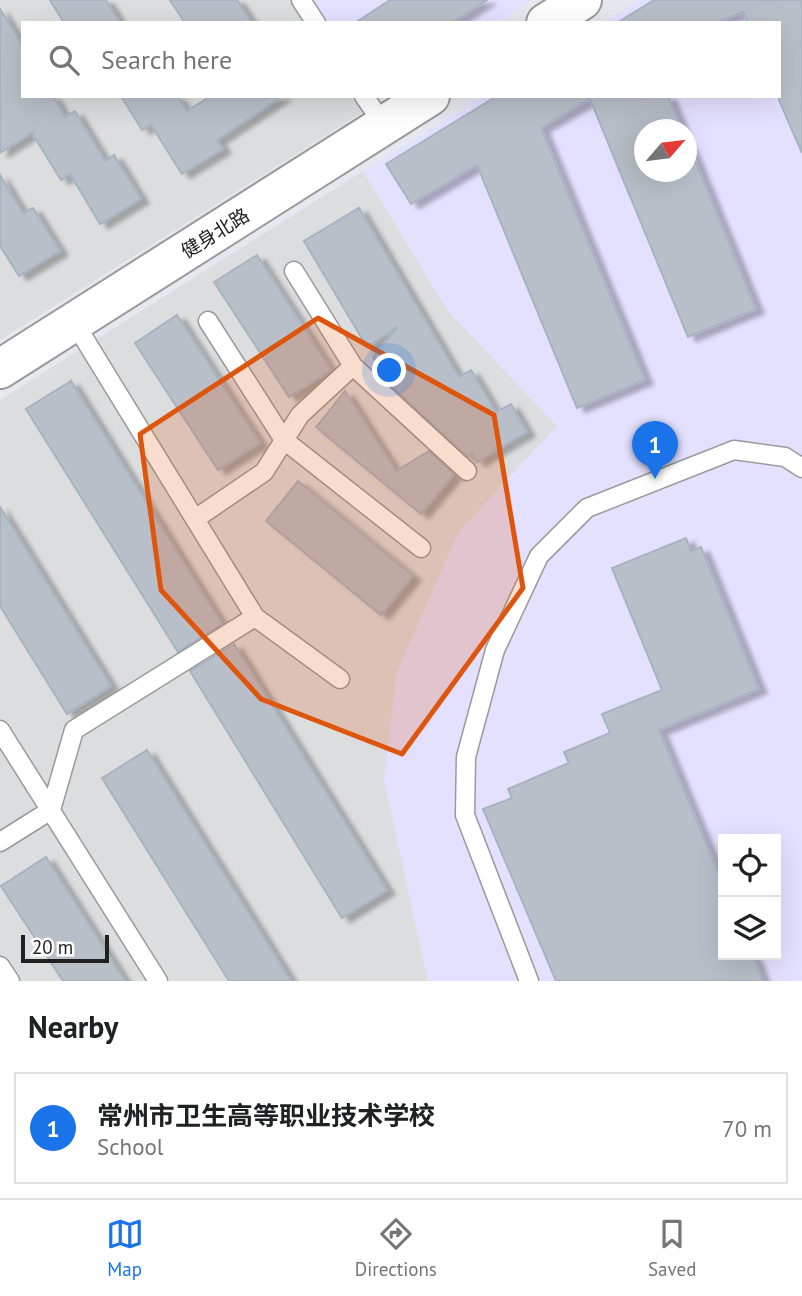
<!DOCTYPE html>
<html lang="en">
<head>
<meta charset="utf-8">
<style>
	body { margin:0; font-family:"PT Sans","Noto Sans SC",sans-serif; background:#f2f2f2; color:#202124 }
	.controls { position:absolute; right:21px; bottom:21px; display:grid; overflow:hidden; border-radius:0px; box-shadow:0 7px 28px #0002 }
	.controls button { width:63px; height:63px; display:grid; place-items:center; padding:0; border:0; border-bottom:2px solid #e0e0e0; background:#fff; color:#202124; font:35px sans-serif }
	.compass { position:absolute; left:634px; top:119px; width:63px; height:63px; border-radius:50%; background:#fff; box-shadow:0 7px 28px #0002; rotate:62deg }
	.scale { position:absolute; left:21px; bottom:18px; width:88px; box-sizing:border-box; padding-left:7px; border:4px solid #202020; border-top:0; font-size:19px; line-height:24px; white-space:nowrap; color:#202020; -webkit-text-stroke:5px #fff; paint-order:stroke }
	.you { position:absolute; left:390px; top:371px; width:24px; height:24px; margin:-18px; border:5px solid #fff; border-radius:50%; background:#1a73e8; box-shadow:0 0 0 10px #1a73e833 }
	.badge { display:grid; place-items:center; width:46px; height:46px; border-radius:50%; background:#1a73e8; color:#fff; font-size:23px; font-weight:700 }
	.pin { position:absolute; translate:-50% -58px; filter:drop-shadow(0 2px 4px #0008) }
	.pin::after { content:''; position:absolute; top:37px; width:24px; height:21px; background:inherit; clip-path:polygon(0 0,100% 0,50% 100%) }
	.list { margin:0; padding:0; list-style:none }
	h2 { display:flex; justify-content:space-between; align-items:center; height:91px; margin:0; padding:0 28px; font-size:30px }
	h2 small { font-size:23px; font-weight:400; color:#757577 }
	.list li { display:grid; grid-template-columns:46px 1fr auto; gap:21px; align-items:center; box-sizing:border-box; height:112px; margin:0 14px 14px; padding:0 14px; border:2px solid #e0e0e0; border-radius:0px }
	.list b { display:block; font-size:26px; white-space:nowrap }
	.list p { margin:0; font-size:23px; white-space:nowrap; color:#757577 }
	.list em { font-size:23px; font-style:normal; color:#757577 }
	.icon { flex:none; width:38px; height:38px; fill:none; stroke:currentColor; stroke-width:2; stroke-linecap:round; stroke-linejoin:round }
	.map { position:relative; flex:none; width:802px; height:981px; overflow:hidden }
	.search { position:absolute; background:#fff; box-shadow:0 7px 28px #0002; left:21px; right:21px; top:21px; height:77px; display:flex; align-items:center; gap:18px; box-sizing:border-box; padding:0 24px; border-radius:0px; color:#757577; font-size:26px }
	.sheet { height:217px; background:#fff }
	nav { display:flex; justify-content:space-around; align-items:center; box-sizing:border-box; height:98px; border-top:2px solid #e0e0e0; background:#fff; font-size:19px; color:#757577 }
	nav a { display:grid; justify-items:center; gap:4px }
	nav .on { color:#1a73e8 }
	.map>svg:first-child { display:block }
	.residential { fill:#dcddde }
	.education { fill:#e4e0ff; fill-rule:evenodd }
	.building { fill:#b9bfc8; stroke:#a7b3c3; stroke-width:2; filter:url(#shadow) }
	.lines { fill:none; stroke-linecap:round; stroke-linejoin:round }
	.service-casing { stroke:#9a9a9a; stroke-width:21 }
	.tertiary-casing { stroke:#9a9a9a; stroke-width:42 }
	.service { stroke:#fff; stroke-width:18 }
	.tertiary { stroke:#fff; stroke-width:38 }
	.marked { fill:#de560d; fill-opacity:0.2; stroke:#de560d; stroke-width:5; stroke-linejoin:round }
	.labels { text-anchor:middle; stroke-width:5; stroke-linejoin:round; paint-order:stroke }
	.street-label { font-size:19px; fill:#202020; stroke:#fff }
</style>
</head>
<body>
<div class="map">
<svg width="802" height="981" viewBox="0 0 802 981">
	<defs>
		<filter id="shadow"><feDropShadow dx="8" dy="4.5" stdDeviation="2" flood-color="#0004"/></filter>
	</defs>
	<rect width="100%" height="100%" fill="#e6e8f0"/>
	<!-- residential -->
	<path class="residential" d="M 0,0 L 301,0 L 316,23 L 23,23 L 23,96 L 364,96 L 371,107 L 0,340 Z
		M 363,171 L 447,310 L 557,426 L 458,533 L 407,885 L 428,981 L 0,981 L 0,400 Z"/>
	<!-- education -->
	<path class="education" d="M 301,0 L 531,0 L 497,23 L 316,23 Z
		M 639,0 L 802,0 L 802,981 L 428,981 L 384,781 L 396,674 L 458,533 L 557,426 L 447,310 L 363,171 L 484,96 L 779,96 L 779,23 L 602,23 ZM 644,130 L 686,130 L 686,172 L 644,172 ZM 723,839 L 776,839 L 776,955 L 723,955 Z"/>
	<!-- building -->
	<path class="building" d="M 50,0 L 106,0 L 120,23 L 64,23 Z
		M 170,0 L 237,0 L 252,23 L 185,23 Z
		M 390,0 L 487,0 L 452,23 L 355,23 Z
		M 654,0 L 802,0 L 802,153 L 779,100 L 779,23 L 748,23 L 743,12 L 716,23 L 617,23 Z
		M 0,9 L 23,46 L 23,96 L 53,96 L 65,117 L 75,111 L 105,161 L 114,155 L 141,199 L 100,224 L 70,174 L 61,180 L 32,133 L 0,153 Z
		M 121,96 L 177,96 L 187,111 L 211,96 L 283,96 L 217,140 L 223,149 L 182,174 L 151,125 L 142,130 Z
		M 497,96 L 668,96 L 682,130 L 645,130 L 645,172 L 687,172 L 687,141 L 756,309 L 688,337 L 590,99 L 541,128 L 645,380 L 577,408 L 477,165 L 411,204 L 386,164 Z
		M 0,175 L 23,213 L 33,208 L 60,251 L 19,276 L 0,246 Z
		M 359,208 L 459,377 L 471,370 L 496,412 L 511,404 L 527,432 L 477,462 L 472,453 L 468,457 L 388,383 L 373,357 L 398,326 L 367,347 L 304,241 Z
		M 257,255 L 331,370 L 289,397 L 214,282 Z
		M 177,315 L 260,443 L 218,470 L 135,343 Z
		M 71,381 L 222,624 L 178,652 L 26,409 Z
		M 345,391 L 396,471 L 429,451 L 454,474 L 421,514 L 316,427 Z
		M 298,481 L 413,576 L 381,615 L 266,521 Z
		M 0,507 L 111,686 L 67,714 L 0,606 Z
		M 686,538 L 691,551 L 701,547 L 759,689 L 659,730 L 723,884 L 723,955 L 753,955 L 763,981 L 556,981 L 483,809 L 512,798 L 508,789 L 569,763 L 564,752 L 610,733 L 602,714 L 662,690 L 612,568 Z
		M 234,644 L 387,890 L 342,918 L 190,671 Z
		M 147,750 L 291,981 L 229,981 L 102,778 Z
		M 46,857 L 125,981 L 63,981 L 1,886 Z"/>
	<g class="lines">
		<!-- service casing -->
		<g class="service-casing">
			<path id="service" d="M 301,0 L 316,23
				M 364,96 L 384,125
				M 294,271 L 353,366 L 467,471
				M 208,321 L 284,440 L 421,548
				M 74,322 L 255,617 L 340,679
				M 195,519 L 264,472 L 300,415 L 353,366
				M 0,730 L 158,981
				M 0,842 L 51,810 L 74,730 L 255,617
				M 0,966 L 10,981
				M 529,981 L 465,815 L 466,757 L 495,650 L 539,556 L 587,508 L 734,450 L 785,457 L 802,468"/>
		</g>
		<!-- tertiary casing -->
		<g class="tertiary-casing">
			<path id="tertiary" d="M 546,23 L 582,0
				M 0,369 L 430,96"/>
		</g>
		<!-- service -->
		<use href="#service" class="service"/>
		<!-- tertiary -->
		<use href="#tertiary" class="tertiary"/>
	</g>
	<!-- marked area -->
	<path class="marked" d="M 318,318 L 494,415 L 523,588 L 402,754 L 261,699 L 161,590 L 140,434 Z"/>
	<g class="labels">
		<!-- street labels -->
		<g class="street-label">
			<text transform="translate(215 233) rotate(-32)" y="7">健身北路</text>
		</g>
	</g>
</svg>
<div class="controls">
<button><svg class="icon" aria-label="locate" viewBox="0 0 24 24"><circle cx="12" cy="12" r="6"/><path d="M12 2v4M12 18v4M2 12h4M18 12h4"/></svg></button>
<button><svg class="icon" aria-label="layers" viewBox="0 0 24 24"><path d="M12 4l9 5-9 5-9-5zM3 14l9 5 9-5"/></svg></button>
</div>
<svg class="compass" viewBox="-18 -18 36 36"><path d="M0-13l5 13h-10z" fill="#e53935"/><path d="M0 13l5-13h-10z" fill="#757577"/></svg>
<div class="scale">20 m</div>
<div class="you"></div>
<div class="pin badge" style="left:655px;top:479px">1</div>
<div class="search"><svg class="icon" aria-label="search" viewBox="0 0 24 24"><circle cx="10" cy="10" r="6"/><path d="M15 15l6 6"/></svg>Search here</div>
</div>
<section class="sheet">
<h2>Nearby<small></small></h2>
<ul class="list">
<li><span class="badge">1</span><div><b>常州市卫生高等职业技术学校</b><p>School</p></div><em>70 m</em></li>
</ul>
</section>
<nav>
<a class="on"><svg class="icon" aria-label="map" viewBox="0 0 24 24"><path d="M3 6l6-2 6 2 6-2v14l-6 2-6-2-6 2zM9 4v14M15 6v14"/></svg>Map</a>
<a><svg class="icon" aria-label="directions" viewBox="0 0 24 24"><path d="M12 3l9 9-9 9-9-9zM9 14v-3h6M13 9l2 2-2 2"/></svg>Directions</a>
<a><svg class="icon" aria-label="saved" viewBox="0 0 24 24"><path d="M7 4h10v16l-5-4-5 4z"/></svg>Saved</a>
</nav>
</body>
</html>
